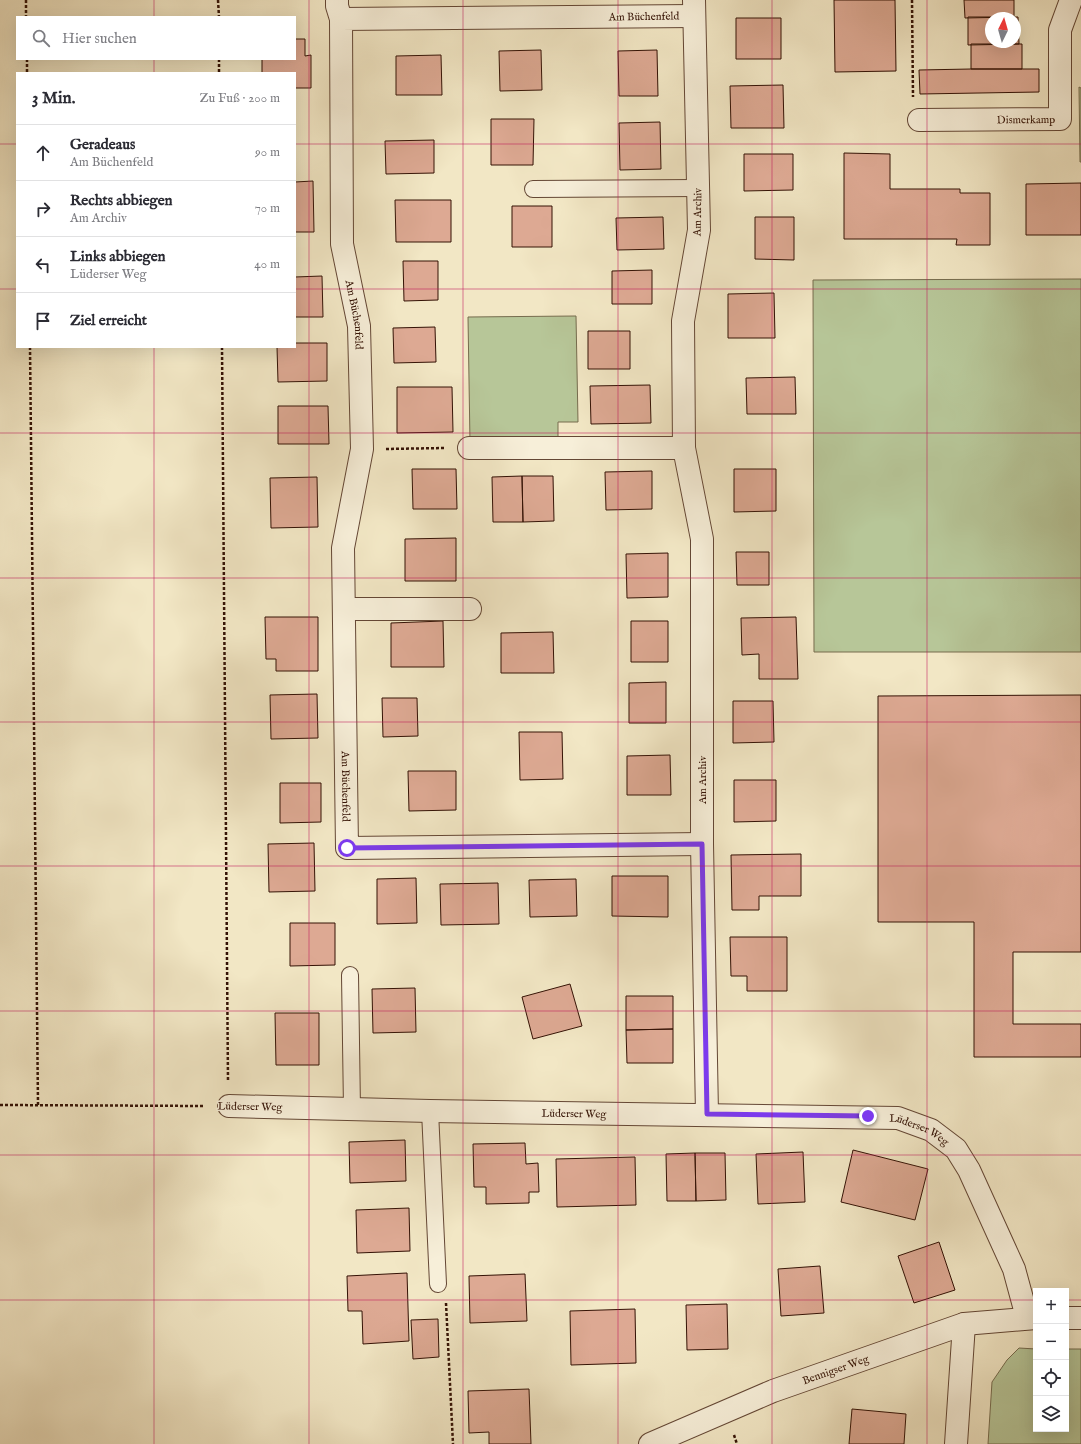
<!DOCTYPE html>
<html lang="de">
<head>
<meta charset="utf-8">
<style>
	body { margin:0; font-family:"IM FELL English",serif; background:#f7f7f7; color:#2b2b33 }
	.controls { position:absolute; right:12px; bottom:12px; display:grid; overflow:hidden; border-radius:0px; box-shadow:0 4px 16px #0002 }
	.controls button { width:36px; height:36px; display:grid; place-items:center; padding:0; border:0; border-bottom:1px solid #e1e1e2; background:#fff; color:#2b2b33; font:20px sans-serif }
	.compass { position:absolute; left:985px; top:12px; width:36px; height:36px; border-radius:50%; background:#fff; box-shadow:0 4px 16px #0002; rotate:5deg }
	.stop { position:absolute; width:12px; height:12px; margin:-9px; border:3px solid #7c3aed; border-radius:50%; background:#fff }
	.stop.end { background:#7c3aed; border-color:#fff; box-shadow:0 1px 4px #0008 }
	.list { margin:0; padding:0; list-style:none }
	h2 { display:flex; justify-content:space-between; align-items:center; height:52px; margin:0; padding:0 16px; font-size:17px }
	h2 small { font-size:13px; font-weight:400; color:#7c7c81 }
	.list li { display:grid; grid-template-columns:26px 1fr auto; gap:12px; align-items:center; box-sizing:border-box; height:56px; padding:0 16px; border-top:1px solid #e1e1e2 }
	.list b { display:block; font-size:15px; white-space:nowrap }
	.list p { margin:0; font-size:13px; white-space:nowrap; color:#7c7c81 }
	.list em { font-size:13px; font-style:normal; color:#7c7c81 }
	.icon { flex:none; width:22px; height:22px; fill:none; stroke:currentColor; stroke-width:2; stroke-linecap:round; stroke-linejoin:round }
	.map { position:relative; flex:none; width:1081px; height:1444px; overflow:hidden }
	.search { position:absolute; background:#fff; box-shadow:0 4px 16px #0002; left:16px; top:16px; width:280px; height:44px; display:flex; align-items:center; gap:10px; box-sizing:border-box; padding:0 14px; border-radius:0px; color:#7c7c81; font-size:15px }
	.panel { position:absolute; background:#fff; box-shadow:0 4px 16px #0002; left:16px; top:72px; width:280px; height:276px; border-radius:0px }
	.map>svg:first-child { display:block }
	.green { fill:#b7c698; stroke:#766c4e }
	.building { fill:#dda993; stroke:#341205; fill-rule:evenodd }
	.lines { fill:none; stroke-linecap:round; stroke-linejoin:round }
	.service-casing { stroke:#644735; stroke-width:18 }
	.minor-casing { stroke:#644735; stroke-width:24 }
	.path { stroke:#341205; stroke-width:2.5; stroke-dasharray:3 2; stroke-linecap:butt }
	.service { stroke:#f7efd9; stroke-width:16 }
	.minor { stroke:#f7efd9; stroke-width:22 }
	.route { stroke:#7c3aed; stroke-width:5 }
	.grid { fill:none; stroke:#c2185b; stroke-width:1; stroke-opacity:0.55 }
	.labels { text-anchor:middle; stroke-width:3; stroke-linejoin:round; paint-order:stroke }
	.street-label { font-size:11px; fill:#341205; stroke:#f7efd9 }
</style>
</head>
<body>
<div class="map">
<svg width="1081" height="1444" viewBox="0 0 1081 1444">
	<rect width="100%" height="100%" fill="#f2e7c5"/>
	<filter id="stains"><feTurbulence type="fractalNoise" baseFrequency=".005" numOctaves="4"/><feColorMatrix values="0 0 0 0 .2 0 0 0 0 .09 0 0 0 0 .02 0 0 0 .5 -.17"/></filter>
	<radialGradient id="worn" r=".72"><stop offset=".6" stop-color="#630" stop-opacity="0"/><stop offset="1" stop-color="#630" stop-opacity=".3"/></radialGradient>
	<!-- green -->
	<path class="green" d="M 1079,87 L 1081,88 L 1081,162 L 1080,162 Z
		M 1081,279 L 1081,652 L 814,652 L 813,280 Z
		M 576,316 L 578,422 L 558,422 L 558,442 L 470,443 L 468,317 Z
		M 1019,1348 L 1036,1349 L 1036,1429 L 1066,1429 L 1066,1349 L 1081,1349 L 1081,1444 L 988,1444 L 992,1382 L 1007,1360 Z"/>
	<!-- building -->
	<path class="building" d="M 834,0 L 895,0 L 896,71 L 835,72 Z
		M 964,0 L 1014,0 L 1014,17 L 965,18 Z
		M 968,17 L 1018,17 L 1019,44 L 968,45 ZM 991,18 L 1015,18 L 1015,42 L 991,42 Z
		M 736,18 L 781,18 L 781,59 L 736,59 Z
		M 295,39 L 305,39 L 305,56 L 311,55 L 311,88 L 295,88 L 295,73 L 262,73 L 262,59 L 295,59 Z
		M 971,44 L 1022,44 L 1022,69 L 971,69 Z
		M 541,50 L 542,90 L 500,91 L 499,51 Z
		M 657,50 L 658,96 L 619,96 L 618,51 Z
		M 441,55 L 442,95 L 396,95 L 396,56 Z
		M 971,69 L 1039,69 L 1039,92 L 920,94 L 919,70 Z
		M 783,85 L 784,128 L 731,128 L 730,86 Z
		M 491,119 L 534,119 L 533,165 L 491,165 Z
		M 660,122 L 661,169 L 620,170 L 619,123 Z
		M 434,140 L 434,173 L 386,174 L 385,141 Z
		M 844,153 L 890,154 L 890,189 L 960,189 L 960,193 L 990,193 L 990,245 L 956,245 L 957,239 L 844,239 Z
		M 744,154 L 793,154 L 793,190 L 744,191 Z
		M 313,181 L 314,232 L 295,232 L 295,182 Z
		M 1081,183 L 1081,235 L 1026,235 L 1026,184 Z
		M 395,200 L 451,200 L 451,242 L 396,242 Z
		M 512,206 L 552,206 L 552,247 L 512,247 Z
		M 663,217 L 664,249 L 617,250 L 616,218 Z
		M 755,217 L 794,217 L 794,260 L 755,259 Z
		M 403,261 L 438,261 L 438,300 L 404,301 Z
		M 652,270 L 652,304 L 612,304 L 612,271 Z
		M 322,276 L 323,317 L 295,317 L 295,277 Z
		M 774,293 L 775,338 L 728,338 L 728,294 Z
		M 435,327 L 436,362 L 394,363 L 393,328 Z
		M 588,331 L 630,331 L 630,369 L 588,369 Z
		M 295,343 L 327,343 L 327,381 L 278,382 L 277,347 L 295,347 Z
		M 795,377 L 796,414 L 747,414 L 746,378 Z
		M 650,385 L 651,423 L 591,424 L 590,386 Z
		M 397,387 L 452,387 L 453,432 L 397,433 Z
		M 278,406 L 328,406 L 329,444 L 278,444 Z
		M 412,469 L 456,469 L 457,509 L 413,509 Z
		M 734,469 L 776,469 L 776,511 L 734,512 Z
		M 652,471 L 652,509 L 606,510 L 605,472 Z
		M 522,476 L 523,522 L 493,522 L 492,477 Z
		M 522,476 L 553,476 L 554,521 L 523,522 Z
		M 317,477 L 318,527 L 271,528 L 270,478 Z
		M 456,538 L 456,581 L 405,581 L 405,539 Z
		M 736,552 L 769,552 L 769,585 L 737,585 Z
		M 668,553 L 668,597 L 627,598 L 626,554 Z
		M 265,617 L 318,617 L 318,671 L 276,671 L 276,659 L 266,659 Z
		M 796,617 L 798,679 L 759,679 L 759,654 L 742,655 L 741,618 Z
		M 443,621 L 444,667 L 391,667 L 391,623 Z
		M 631,621 L 668,621 L 668,662 L 631,662 Z
		M 553,632 L 554,673 L 501,673 L 501,633 Z
		M 666,682 L 666,723 L 629,723 L 629,683 Z
		M 317,694 L 318,738 L 271,739 L 270,695 Z
		M 1081,695 L 1081,952 L 1013,952 L 1013,1024 L 1081,1024 L 1081,1057 L 974,1057 L 974,922 L 878,922 L 878,696 Z
		M 382,698 L 417,698 L 418,736 L 383,737 Z
		M 733,701 L 773,701 L 774,742 L 733,743 Z
		M 519,732 L 562,732 L 563,779 L 520,780 Z
		M 670,755 L 671,795 L 627,795 L 627,756 Z
		M 408,771 L 456,771 L 456,810 L 409,811 Z
		M 734,780 L 776,780 L 776,821 L 734,822 Z
		M 280,783 L 321,783 L 321,822 L 280,823 Z
		M 314,843 L 315,891 L 269,892 L 268,844 Z
		M 801,854 L 801,896 L 759,896 L 759,910 L 732,910 L 731,855 Z
		M 612,876 L 668,876 L 668,917 L 612,916 Z
		M 416,878 L 417,923 L 377,924 L 377,879 Z
		M 576,879 L 577,916 L 530,917 L 529,880 Z
		M 498,883 L 499,924 L 441,925 L 440,884 Z
		M 290,923 L 335,923 L 335,965 L 290,966 Z
		M 730,937 L 787,937 L 787,991 L 747,991 L 747,976 L 731,976 Z
		M 570,984 L 582,1026 L 533,1039 L 522,997 Z
		M 415,988 L 416,1032 L 373,1033 L 372,989 Z
		M 626,996 L 673,996 L 673,1029 L 626,1030 Z
		M 275,1013 L 319,1013 L 319,1065 L 276,1065 Z
		M 673,1029 L 673,1063 L 627,1063 L 626,1030 Z
		M 405,1140 L 406,1181 L 350,1183 L 349,1142 Z
		M 525,1143 L 526,1164 L 538,1163 L 539,1192 L 529,1192 L 529,1203 L 486,1204 L 486,1187 L 474,1187 L 473,1144 Z
		M 853,1150 L 928,1169 L 915,1220 L 841,1202 Z
		M 803,1152 L 805,1202 L 758,1204 L 756,1154 Z
		M 695,1153 L 696,1201 L 667,1201 L 666,1154 Z
		M 695,1153 L 725,1153 L 726,1200 L 696,1201 Z
		M 635,1157 L 636,1205 L 557,1207 L 556,1159 Z
		M 409,1208 L 410,1251 L 357,1253 L 356,1210 Z
		M 939,1242 L 955,1290 L 914,1303 L 898,1256 Z
		M 820,1266 L 824,1313 L 781,1316 L 778,1269 Z
		M 407,1273 L 409,1341 L 363,1344 L 362,1311 L 348,1311 L 347,1276 Z
		M 525,1274 L 527,1321 L 470,1323 L 469,1276 Z
		M 727,1304 L 728,1349 L 687,1350 L 686,1305 Z
		M 635,1309 L 636,1363 L 571,1365 L 570,1311 Z
		M 438,1319 L 439,1357 L 413,1359 L 411,1320 Z
		M 529,1389 L 531,1444 L 489,1444 L 489,1432 L 469,1433 L 468,1391 Z
		M 852,1409 L 906,1414 L 904,1444 L 849,1444 Z"/>
	<g class="lines">
		<!-- service casing -->
		<g class="service-casing">
			<path id="service" d="M 533,189 L 698,188
				M 350,975 L 352,1109
				M 430,1111 L 438,1284"/>
		</g>
		<!-- minor casing -->
		<g class="minor-casing">
			<g id="minor">
				<path d="M 337,0 L 337,6 L 341,19"/>
				<path d="M 694,0 L 699,230 L 683,321 L 684,448 L 702,539 L 702,844 L 707,1114"/>
				<path id="s1" d="M 694,16 L 341,19 L 342,244 L 359,326 L 362,449 L 343,548 L 347,848 L 702,844"/>
				<path id="s2" d="M 919,120 L 1060,119 L 1060,30 L 1071,0"/>
				<path d="M 469,448 L 684,448"/>
				<path d="M 344,609 L 470,609"/>
				<path id="s3" d="M 229,1106 L 430,1111 L 898,1118 L 931,1130 L 956,1149 L 969,1170 L 1014,1269 L 1027,1317"/>
				<path d="M 1066,1318 L 1081,1318"/>
				<path id="s4" d="M 650,1444 L 773,1391 L 964,1324 L 1036,1318"/>
				<path d="M 956,1444 L 964,1324"/>
			</g>
		</g>
		<!-- path -->
		<path class="path" d="M 26,0 L 26,17
			M 218,0 L 219,17
			M 912,0 L 913,97
			M 27,59 L 27,73
			M 219,59 L 219,73
			M 30,347 L 38,1105
			M 222,347 L 228,1082
			M 386,449 L 445,448
			M 0,1105 L 205,1106
			M 446,1303 L 453,1444
			M 734,1435 L 737,1444"/>
		<!-- service -->
		<use href="#service" class="service"/>
		<!-- minor -->
		<use href="#minor" class="minor"/>
	</g>
	<g class="lines">
		<!-- route -->
		<path class="route" d="M 347,848 L 702,844 L 707,1114 L 868,1116"/>
	</g>
	<!-- grid -->
	<path class="grid" d="M 154,0 L 154,17M 309,0 L 309,1444M 463,0 L 463,1444M 618,0 L 618,1444M 772,0 L 772,1444M 927,0 L 927,1444M 154,59 L 154,73M 0,144 L 17,144M 295,144 L 1081,144M 0,289 L 17,289M 295,289 L 1081,289M 154,347 L 154,1444M 0,433 L 1081,433M 0,578 L 1081,578M 0,722 L 1081,722M 0,866 L 1081,866M 0,1011 L 1081,1011M 0,1155 L 1081,1155M 0,1300 L 1036,1300M 1066,1300 L 1081,1300"/>
	<g class="labels">
		<!-- street labels -->
		<g class="street-label">
			<text transform="translate(644 16) rotate(-1)" y="4">Am Büchenfeld</text>
			<text dy="4" stroke="none"><textPath href="#s2" startOffset="107">Dismerkamp</textPath></text>
			<text transform="translate(697 212) rotate(-89)" y="4">Am Archiv</text>
			<text dy="4" stroke="none"><textPath href="#s1" startOffset="650">Am Büchenfeld</textPath></text>
			<text transform="translate(702 780) rotate(-90)" y="4">Am Archiv</text>
			<text dy="4" stroke="none"><textPath href="#s1" startOffset="1124">Am Büchenfeld</textPath></text>
			<text transform="translate(250 1106) rotate(1)" y="4">Lüderser Weg</text>
			<text dy="4" stroke="none"><textPath href="#s3" startOffset="345">Lüderser Weg</textPath></text>
			<text dy="4" stroke="none"><textPath href="#s3" startOffset="693">Lüderser Weg</textPath></text>
			<text dy="4" stroke="none"><textPath href="#s4" startOffset="200">Bennigser Weg</textPath></text>
		</g>
	</g>
	<rect width="100%" height="100%" filter="url(#stains)"/>
	<rect width="100%" height="100%" fill="url(#worn)"/>
</svg>
<div class="controls">
<button>+</button>
<button>−</button>
<button><svg class="icon" aria-label="locate" viewBox="0 0 24 24"><circle cx="12" cy="12" r="6"/><path d="M12 2v4M12 18v4M2 12h4M18 12h4"/></svg></button>
<button><svg class="icon" aria-label="layers" viewBox="0 0 24 24"><path d="M12 4l9 5-9 5-9-5zM3 14l9 5 9-5"/></svg></button>
</div>
<svg class="compass" viewBox="-18 -18 36 36"><path d="M0-13l5 13h-10z" fill="#e53935"/><path d="M0 13l5-13h-10z" fill="#7c7c81"/></svg>
<div class="stop" style="left:347px;top:848px"></div>
<div class="stop end" style="left:868px;top:1116px"></div>
<div class="search"><svg class="icon" aria-label="search" viewBox="0 0 24 24"><circle cx="10" cy="10" r="6"/><path d="M15 15l6 6"/></svg>Hier suchen</div>
<section class="panel">
<h2>3 Min.<small>Zu Fuß · 200 m</small></h2>
<ul class="list">
<li><svg class="icon" aria-label="ahead" viewBox="0 0 24 24"><path d="M12 20V5M6 11l6-6 6 6"/></svg><div><b>Geradeaus</b><p>Am Büchenfeld</p></div><em>90 m</em></li>
<li><svg class="icon" aria-label="right" viewBox="0 0 24 24"><path d="M7 20v-9h11M14 6l5 5-5 5"/></svg><div><b>Rechts abbiegen</b><p>Am Archiv</p></div><em>70 m</em></li>
<li><svg class="icon" aria-label="left" viewBox="0 0 24 24"><path d="M17 20v-9H6M10 6l-5 5 5 5"/></svg><div><b>Links abbiegen</b><p>Lüderser Weg</p></div><em>40 m</em></li>
<li><svg class="icon" aria-label="arrive" viewBox="0 0 24 24"><path d="M6 21V4h12l-3 4 3 4H6"/></svg><div><b>Ziel erreicht</b></div></li>
</ul>
</section>
</div>
</body>
</html>
